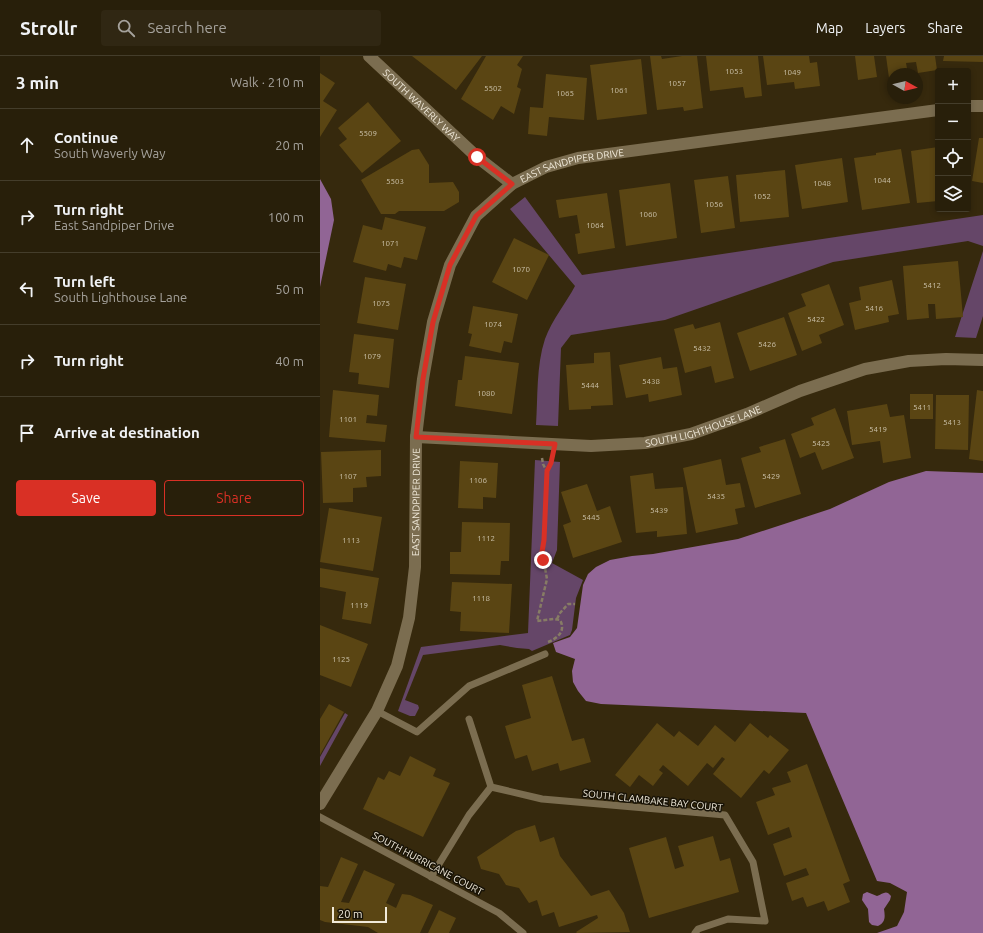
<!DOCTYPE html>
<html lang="en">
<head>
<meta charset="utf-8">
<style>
	body { margin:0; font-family:Ubuntu,sans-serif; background:#302713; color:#f1f3f6 }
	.controls { position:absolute; right:12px; top:12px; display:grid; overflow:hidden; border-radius:4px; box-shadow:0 2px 6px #0003 }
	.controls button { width:36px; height:36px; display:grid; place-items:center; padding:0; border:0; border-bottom:1px solid #443d2b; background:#281f0a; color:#f1f3f6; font:20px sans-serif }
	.compass { position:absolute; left:567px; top:12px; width:36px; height:36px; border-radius:50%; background:#281f0a; box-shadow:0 2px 6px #0003; rotate:98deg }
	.scale { position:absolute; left:12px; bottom:10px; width:55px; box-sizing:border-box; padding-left:4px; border:2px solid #f0e9d9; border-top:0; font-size:11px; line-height:14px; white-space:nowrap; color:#f0e9d9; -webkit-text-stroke:3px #181307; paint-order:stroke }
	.stop { position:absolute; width:12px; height:12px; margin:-9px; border:3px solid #d93025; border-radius:50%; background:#fff }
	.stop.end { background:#d93025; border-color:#fff; box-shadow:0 1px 4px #0008 }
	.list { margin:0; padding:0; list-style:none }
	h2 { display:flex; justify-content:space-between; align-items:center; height:52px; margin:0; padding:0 16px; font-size:17px }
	h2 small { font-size:13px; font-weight:400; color:#a5a29c }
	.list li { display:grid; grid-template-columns:26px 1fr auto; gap:12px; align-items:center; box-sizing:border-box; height:72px; padding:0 16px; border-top:1px solid #443d2b }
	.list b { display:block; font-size:15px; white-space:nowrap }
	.list p { margin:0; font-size:13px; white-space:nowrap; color:#a5a29c }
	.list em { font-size:13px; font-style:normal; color:#a5a29c }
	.actions { display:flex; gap:8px; padding:12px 16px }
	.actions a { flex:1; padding:9px 0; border:1px solid #d93025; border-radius:4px; text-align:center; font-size:14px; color:#d93025 }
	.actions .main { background:#d93025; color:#fff }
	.icon { flex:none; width:22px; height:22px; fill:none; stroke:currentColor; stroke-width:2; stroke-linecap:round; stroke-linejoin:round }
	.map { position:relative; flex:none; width:663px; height:877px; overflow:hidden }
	header { display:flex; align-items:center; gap:24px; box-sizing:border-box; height:56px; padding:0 20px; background:#281f0a; border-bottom:1px solid #443d2b }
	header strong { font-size:19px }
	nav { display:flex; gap:22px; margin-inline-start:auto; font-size:14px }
	.search { width:280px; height:36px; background:#302713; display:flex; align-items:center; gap:10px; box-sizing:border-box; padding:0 14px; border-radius:4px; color:#a5a29c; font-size:15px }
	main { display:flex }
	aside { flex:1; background:#281f0a }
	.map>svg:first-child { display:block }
	.green { fill:#654668 }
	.water { fill:#916595 }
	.building { fill:#5a4513 }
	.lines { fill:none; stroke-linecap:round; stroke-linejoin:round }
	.path { stroke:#877c65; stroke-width:2.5; stroke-dasharray:4 2; stroke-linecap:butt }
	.lane { stroke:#7b6d50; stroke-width:7 }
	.street { stroke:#7b6d50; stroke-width:12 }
	.route { stroke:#d93025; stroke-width:5 }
	.labels { text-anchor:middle; stroke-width:3; stroke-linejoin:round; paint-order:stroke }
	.number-label { font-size:8px; fill:#cac0a8 }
	.street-label { font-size:10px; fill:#f0e9d9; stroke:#181307 }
</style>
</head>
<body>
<header>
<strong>Strollr</strong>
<div class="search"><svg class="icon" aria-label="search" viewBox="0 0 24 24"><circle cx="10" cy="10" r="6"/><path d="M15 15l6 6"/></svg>Search here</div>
<nav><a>Map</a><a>Layers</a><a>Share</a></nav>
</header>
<main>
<aside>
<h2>3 min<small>Walk · 210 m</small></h2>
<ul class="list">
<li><svg class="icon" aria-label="ahead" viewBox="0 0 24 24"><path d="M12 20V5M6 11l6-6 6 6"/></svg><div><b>Continue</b><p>South Waverly Way</p></div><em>20 m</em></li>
<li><svg class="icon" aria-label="right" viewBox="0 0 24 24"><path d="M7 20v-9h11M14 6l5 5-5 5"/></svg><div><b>Turn right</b><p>East Sandpiper Drive</p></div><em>100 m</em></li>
<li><svg class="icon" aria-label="left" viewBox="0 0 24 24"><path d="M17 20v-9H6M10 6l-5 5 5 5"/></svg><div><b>Turn left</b><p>South Lighthouse Lane</p></div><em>50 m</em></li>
<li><svg class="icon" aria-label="right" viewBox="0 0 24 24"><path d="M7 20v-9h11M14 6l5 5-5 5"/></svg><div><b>Turn right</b></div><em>40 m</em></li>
<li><svg class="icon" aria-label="arrive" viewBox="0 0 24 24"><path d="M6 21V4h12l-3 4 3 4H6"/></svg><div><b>Arrive at destination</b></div></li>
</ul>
<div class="actions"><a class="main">Save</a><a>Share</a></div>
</aside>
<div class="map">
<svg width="663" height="877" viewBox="0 0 663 877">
	<rect width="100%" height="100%" fill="#36290d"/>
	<!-- green -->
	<path class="green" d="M 205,141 L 262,219 L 663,159 L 663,190 L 648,185 L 513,206 L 345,264 L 251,279 L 241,292 L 238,370 L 216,369 C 218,341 216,310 225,283 C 232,264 246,247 255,230 L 190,153 Z
		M 663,195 L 663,260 L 656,282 L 635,281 Z
		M 215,404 L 240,406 L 237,494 L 232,507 L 263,524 L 256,542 L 252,574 L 250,579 L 212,595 L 209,593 L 197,592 L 180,589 L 103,599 L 85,644 L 98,649 L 99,652 L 95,660 L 90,660 L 78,655 L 101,591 L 208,577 Z
		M 25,657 L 28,659 L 0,710 L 0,701 Z"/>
	<!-- water -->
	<path class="water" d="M 0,123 L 11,143 L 14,164 L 0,231 Z
		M 606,415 L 663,417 L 663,877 L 557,877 L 577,870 L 584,856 L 587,836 L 570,827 L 557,825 L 486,657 L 281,648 L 266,645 L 258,635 L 253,626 L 252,615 L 255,603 L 236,596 L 233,587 L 250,581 L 257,572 L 263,529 L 268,518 L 276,511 L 290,504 L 312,500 L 333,498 L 418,483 L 510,453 L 569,426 Z
		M 547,836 L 557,840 C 563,838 566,833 571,840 L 570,844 L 564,853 C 565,860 566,866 558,870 L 552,869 L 549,866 L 548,853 L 542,844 L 543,838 Z"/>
	<!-- building -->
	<path class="building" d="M 92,0 L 162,0 L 136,34 Z
		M 166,0 L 203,0 L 197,9 L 202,13 L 197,31 L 201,33 L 194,58 L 181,50 L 173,64 L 141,43 Z
		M 330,0 L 341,0 L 342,3 L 362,0 L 377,0 L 383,52 L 364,55 L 363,51 L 337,54 Z
		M 386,0 L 438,0 L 442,40 L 425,42 L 423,31 L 390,35 Z
		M 443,0 L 489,0 L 490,7 L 497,6 L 500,30 L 475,33 L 474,26 L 447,29 Z
		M 535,0 L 554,0 L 557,21 L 538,24 Z
		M 566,0 L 615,0 L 617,14 L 598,17 L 596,6 L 586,7 L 588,18 L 573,18 L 573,21 L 569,22 Z
		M 624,0 L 663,0 L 663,6 L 623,5 Z
		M 321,3 L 327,58 L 277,64 L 270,9 Z
		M 0,17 L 15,27 L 3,45 L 17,54 L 0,81 Z
		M 226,18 L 267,22 L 264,64 L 229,61 L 227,80 L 208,78 L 210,51 L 223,52 Z
		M 48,46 L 81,85 L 42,117 L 19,89 L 27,83 L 18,72 Z
		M 659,82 L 663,82 L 663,127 L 652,125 Z
		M 618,91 L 618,145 L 597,147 L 591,95 Z
		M 99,93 L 109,109 L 109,127 L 133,126 L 139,136 L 139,146 L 124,155 L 79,155 L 75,158 L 61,158 L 41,124 L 92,94 Z
		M 581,93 L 590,147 L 542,154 L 534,102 L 556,99 L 556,97 Z
		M 522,102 L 528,146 L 482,153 L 475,109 Z
		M 465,114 L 469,161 L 420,166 L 416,119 Z
		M 408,120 L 415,172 L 381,177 L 374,124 Z
		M 350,127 L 357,182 L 306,190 L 299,134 Z
		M 287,137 L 295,192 L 258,198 L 255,178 L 260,177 L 257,159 L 239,162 L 236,144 Z
		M 65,161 L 106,171 L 97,204 L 84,201 L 81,212 L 68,208 L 66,215 L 33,206 L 43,169 L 62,174 Z
		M 194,182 L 229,199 L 207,244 L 172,226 Z
		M 638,205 L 643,261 L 616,263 L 615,248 L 608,248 L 609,262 L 587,264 L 583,210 Z
		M 45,221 L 86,228 L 78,274 L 37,267 Z
		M 572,224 L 579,258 L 568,260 L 569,266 L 535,274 L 529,247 L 541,244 L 539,231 Z
		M 509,228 L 524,269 L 499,279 L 502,287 L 482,295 L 468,257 L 486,250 L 481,238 Z
		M 153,250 L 198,258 L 192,287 L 184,285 L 181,297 L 149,290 L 152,278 L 148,277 Z
		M 464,261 L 477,299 L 430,315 L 417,277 Z
		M 400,266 L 414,322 L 395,327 L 391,310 L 365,317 L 354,273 L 373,268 L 375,273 Z
		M 34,278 L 74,283 L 69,332 L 38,328 L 39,317 L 29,316 Z
		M 290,296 L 293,349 L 271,350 L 271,353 L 249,354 L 246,309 L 274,307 L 274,297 Z
		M 145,300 L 199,307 L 192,358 L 135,350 L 138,324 L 142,324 Z
		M 341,301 L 343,313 L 357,311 L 362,339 L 329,346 L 328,338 L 306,342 L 299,309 Z
		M 13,334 L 59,339 L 57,360 L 47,359 L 46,367 L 67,369 L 65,386 L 9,381 Z
		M 657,334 L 663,335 L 663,405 L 649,403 Z
		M 590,338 L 613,338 L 613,363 L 590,363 Z
		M 616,339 L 649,339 L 648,394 L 615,393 Z
		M 567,348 L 570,361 L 584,359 L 591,402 L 563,407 L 560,385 L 532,389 L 527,355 Z
		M 515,352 L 534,402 L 502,414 L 495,396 L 480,402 L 471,378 L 494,369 L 491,362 Z
		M 465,383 L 481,438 L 435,452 L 421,402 L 441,396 L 439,391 Z
		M 61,394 L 61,420 L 46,421 L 47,431 L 33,432 L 33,446 L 3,447 L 1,396 Z
		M 401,403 L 406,429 L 420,427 L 425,451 L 415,453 L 418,468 L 376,477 L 363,412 Z
		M 140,405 L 178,407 L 176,442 L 163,441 L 163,453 L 138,452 Z
		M 333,417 L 335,433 L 363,431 L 367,478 L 337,481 L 337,475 L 316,477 L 310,420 Z
		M 267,428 L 277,455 L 290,450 L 302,486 L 253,502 L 243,469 L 251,466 L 241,436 Z
		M 9,452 L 62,461 L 53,515 L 0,506 Z
		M 142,466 L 190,467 L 189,505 L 181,505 L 180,519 L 130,518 L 130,496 L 141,496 Z
		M 0,512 L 59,522 L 51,568 L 22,563 L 26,536 L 0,531 Z
		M 132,526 L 192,528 L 189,577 L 140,575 L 141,556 L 130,555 Z
		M 0,569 L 48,588 L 31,631 L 0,619 Z
		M 232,620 L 252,685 L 264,682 L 271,706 L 240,715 L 238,707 L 212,715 L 207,699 L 195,703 L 185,670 L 211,662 L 202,629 Z
		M 9,648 L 24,656 L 0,699 L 0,663 Z
		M 337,667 L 354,681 L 359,675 L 378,690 L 395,669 L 415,686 L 430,667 L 448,682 L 450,679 L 469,694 L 449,718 L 444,714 L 421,742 L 393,718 L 405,703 L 402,701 L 393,712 L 387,707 L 368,730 L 343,709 L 339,714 L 343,717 L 333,730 L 319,719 L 310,731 L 295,719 Z
		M 90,700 L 116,713 L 113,720 L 130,727 L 103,781 L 43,753 L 58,721 L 64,724 L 69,715 L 80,720 Z
		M 487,708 L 530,825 L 523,828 L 530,846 L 508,855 L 504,845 L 487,851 L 483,841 L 472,845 L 466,827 L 489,819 L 486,812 L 464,820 L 453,788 L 472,781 L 469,771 L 448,779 L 436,746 L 455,739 L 452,732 L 471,726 L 467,716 Z
		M 215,769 L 220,786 L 234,781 L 240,800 L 271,840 L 289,834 L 304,857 L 310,876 L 257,877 L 256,876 L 278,862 L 277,859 L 239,871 L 234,856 L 222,860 L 217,844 L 209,847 L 199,832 L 186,829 L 179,818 L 161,813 L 157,801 L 196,775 Z
		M 393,780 L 400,805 L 410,802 L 419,836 L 329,862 L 309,792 L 346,781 L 355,813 L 364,810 L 358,790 Z
		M 21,801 L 38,808 L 21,846 L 29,847 L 44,814 L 75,828 L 66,847 L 76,852 L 82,838 L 90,839 L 113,849 L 100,877 L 58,877 L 48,871 L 5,866 L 0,864 L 0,830 L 8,831 Z
		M 119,854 L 136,862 L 129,877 L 108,877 Z"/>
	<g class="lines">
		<!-- path -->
		<path class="path" d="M 222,402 L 223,408 L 226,414
			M 237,563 L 240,557 L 248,548 L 255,548
			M 228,586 C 238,582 246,575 240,564 L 234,563 L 217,565 L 227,523 L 222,496 L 224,484 L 227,415 L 232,402"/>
		<!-- lane -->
		<path class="lane" d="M 57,655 L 97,676 L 149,630 L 225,598
			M 149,663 L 171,731
			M 171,731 L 222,743 L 405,759 L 433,806 L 445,865 L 408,863 L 378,873 L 375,877
			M 0,761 L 179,857 L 203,877
			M 111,821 L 149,759 L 171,731"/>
		<!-- street -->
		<g class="street">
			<path id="s1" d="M 49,0 L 157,101 L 192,128"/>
			<path d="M 648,50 L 663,50"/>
			<path id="s2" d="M 96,381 L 271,390 L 325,387 L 371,378 L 427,358 L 480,335 L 545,313 L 589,305 L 626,303 L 663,304"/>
			<path id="s3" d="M 0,748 L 57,655 L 77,610 L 89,562 L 95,511 L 96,381 L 103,323 L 113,266 L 130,209 L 156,160 L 192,128 L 226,111 L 258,102 L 618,54"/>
		</g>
	</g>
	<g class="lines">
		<!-- route -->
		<path class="route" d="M 157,101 L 192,128 L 156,160 L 130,209 L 113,266 L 103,323 L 96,381 L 235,388 L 231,407 L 227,415 L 224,484 L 222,496 L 223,504"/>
	</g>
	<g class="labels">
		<!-- number labels -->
		<g class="number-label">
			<text x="414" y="18">1053</text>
			<text x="472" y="19">1049</text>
			<text x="357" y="30">1057</text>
			<text x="173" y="35">5502</text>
			<text x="299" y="37">1061</text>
			<text x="245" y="40">1065</text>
			<text x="48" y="80">5509</text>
			<text x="562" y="127">1044</text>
			<text x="75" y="128">5503</text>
			<text x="502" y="130">1048</text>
			<text x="442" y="143">1052</text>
			<text x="394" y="151">1056</text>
			<text x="328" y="161">1060</text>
			<text x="275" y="172">1064</text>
			<text x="70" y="190">1071</text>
			<text x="201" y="216">1070</text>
			<text x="612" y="232">5412</text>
			<text x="61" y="250">1075</text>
			<text x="554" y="255">5416</text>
			<text x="496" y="266">5422</text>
			<text x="173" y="271">1074</text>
			<text x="447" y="291">5426</text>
			<text x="382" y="295">5432</text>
			<text x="52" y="303">1079</text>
			<text x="331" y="328">5438</text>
			<text x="270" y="332">5444</text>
			<text x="166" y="340">1080</text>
			<text x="602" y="354">5411</text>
			<text x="28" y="366">1101</text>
			<text x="632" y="369">5413</text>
			<text x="558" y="376">5419</text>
			<text x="501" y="390">5425</text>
			<text x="28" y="423">1107</text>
			<text x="451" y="423">5429</text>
			<text x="158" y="427">1106</text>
			<text x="396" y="443">5435</text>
			<text x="339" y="457">5439</text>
			<text x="271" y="464">5445</text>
			<text x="166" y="485">1112</text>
			<text x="31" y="487">1113</text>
			<text x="161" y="545">1118</text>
			<text x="39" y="552">1119</text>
			<text x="21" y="606">1125</text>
		</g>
		<!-- street labels -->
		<g class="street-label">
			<text dy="4" stroke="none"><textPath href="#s1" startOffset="72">SOUTH WAVERLY WAY</textPath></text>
			<text dy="4" stroke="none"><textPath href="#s3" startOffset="732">EAST SANDPIPER DRIVE</textPath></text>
			<text dy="4" stroke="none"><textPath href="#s2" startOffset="290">SOUTH LIGHTHOUSE LANE</textPath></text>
			<text dy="4" stroke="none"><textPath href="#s3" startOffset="324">EAST SANDPIPER DRIVE</textPath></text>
			<text transform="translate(333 744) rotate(6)" y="4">SOUTH CLAMBAKE BAY COURT</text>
			<text transform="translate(108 807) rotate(28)" y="4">SOUTH HURRICANE COURT</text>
		</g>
	</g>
</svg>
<div class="controls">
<button>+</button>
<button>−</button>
<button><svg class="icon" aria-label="locate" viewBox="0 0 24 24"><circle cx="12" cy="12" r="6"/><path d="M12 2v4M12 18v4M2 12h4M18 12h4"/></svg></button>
<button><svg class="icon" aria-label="layers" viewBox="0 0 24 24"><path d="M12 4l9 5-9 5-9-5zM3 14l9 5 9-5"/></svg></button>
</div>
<svg class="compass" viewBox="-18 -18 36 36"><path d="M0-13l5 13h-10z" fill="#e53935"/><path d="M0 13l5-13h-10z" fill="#a5a29c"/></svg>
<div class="scale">20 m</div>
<div class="stop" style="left:157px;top:101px"></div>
<div class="stop end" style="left:223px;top:504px"></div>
</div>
</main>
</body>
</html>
